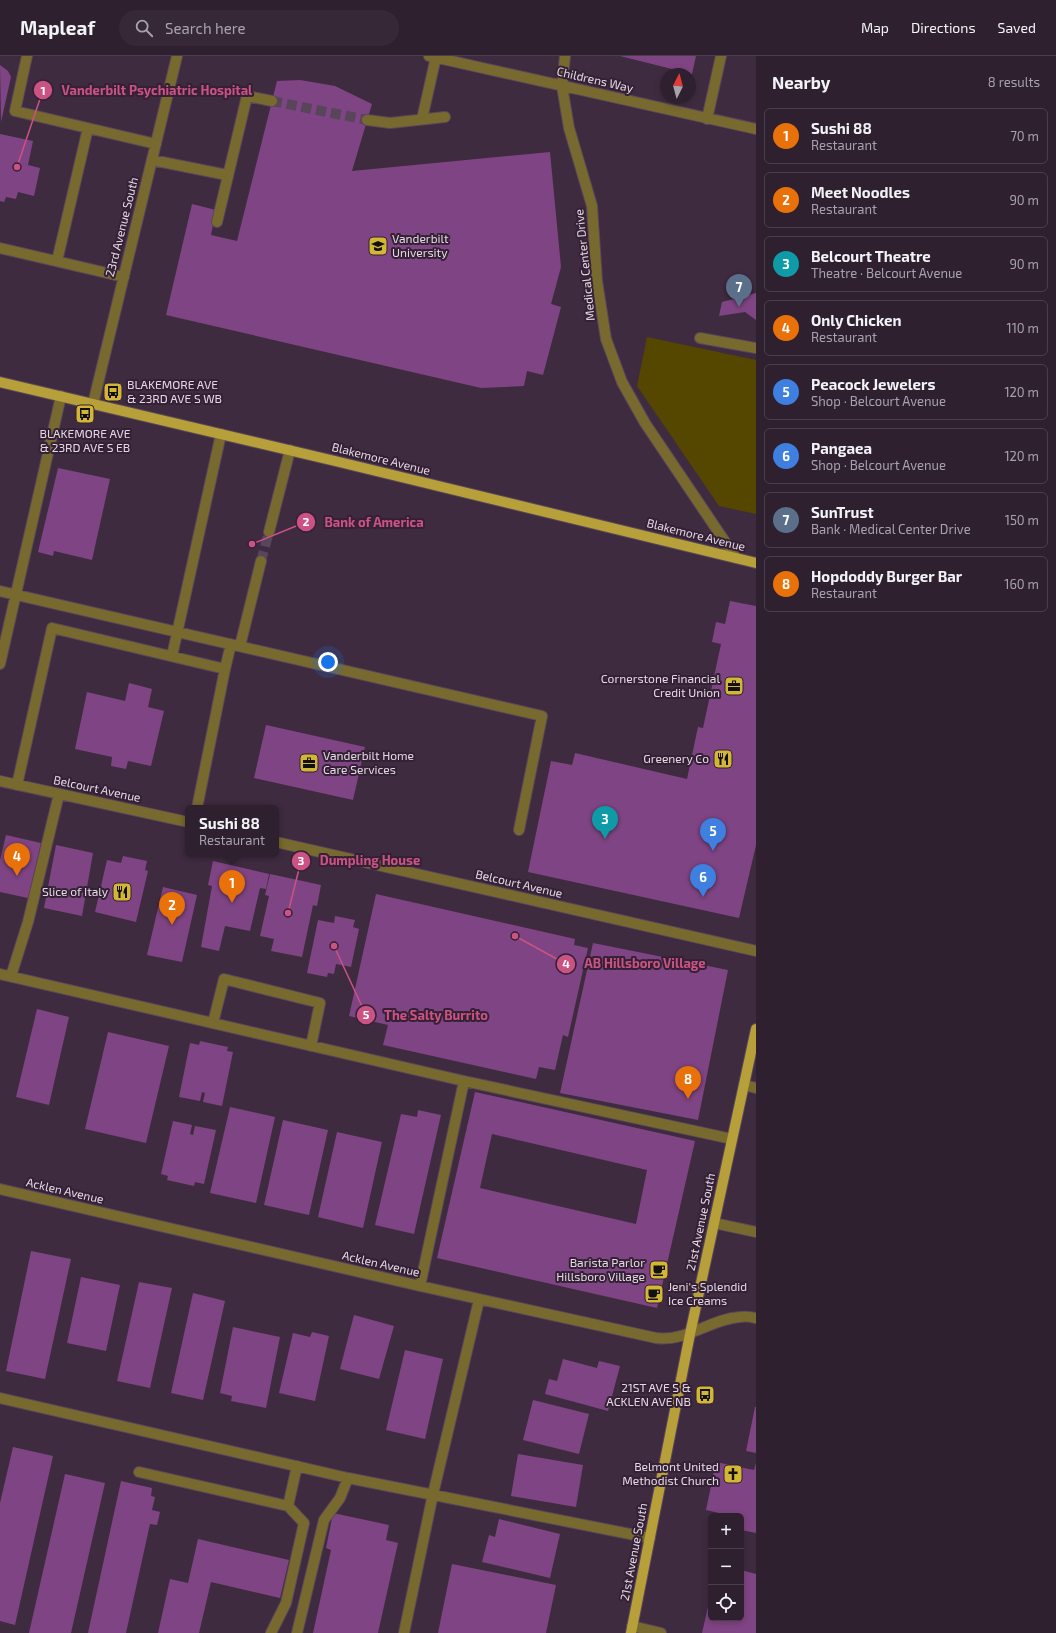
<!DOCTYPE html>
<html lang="en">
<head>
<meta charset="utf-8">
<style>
	body { margin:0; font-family:"Exo 2",sans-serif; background:#372838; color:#f1f3f6 }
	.controls { position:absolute; right:12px; bottom:12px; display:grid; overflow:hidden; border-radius:6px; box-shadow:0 2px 6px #0003 }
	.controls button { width:36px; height:36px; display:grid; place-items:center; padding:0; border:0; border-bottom:1px solid #4a3e4c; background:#2f2030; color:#f1f3f6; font:20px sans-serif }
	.compass { position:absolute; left:660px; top:12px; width:36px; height:36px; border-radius:50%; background:#2f2030; box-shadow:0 2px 6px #0003; rotate:6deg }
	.you { position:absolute; left:328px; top:606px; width:14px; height:14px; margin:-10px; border:3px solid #fff; border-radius:50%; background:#1a73e8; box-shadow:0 0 0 6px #1a73e833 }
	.badge { display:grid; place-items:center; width:26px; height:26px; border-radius:50%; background:#ea580c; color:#fff; font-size:13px; font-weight:700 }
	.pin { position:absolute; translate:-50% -33px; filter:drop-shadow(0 1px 2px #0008) }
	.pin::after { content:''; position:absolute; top:21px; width:14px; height:12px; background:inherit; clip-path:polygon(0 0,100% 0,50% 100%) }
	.popup { position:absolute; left:185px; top:749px; width:94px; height:52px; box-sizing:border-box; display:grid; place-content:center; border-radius:6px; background:#2f2030; filter:drop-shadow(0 1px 3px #0005); font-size:13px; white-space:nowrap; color:#a7a3ab }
	.popup b { font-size:15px; color:#f1f3f6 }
	.popup::after { content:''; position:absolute; left:50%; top:100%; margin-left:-8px; border:8px solid transparent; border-top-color:#2f2030 }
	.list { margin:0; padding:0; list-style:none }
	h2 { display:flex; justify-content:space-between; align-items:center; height:52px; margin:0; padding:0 16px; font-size:17px }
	h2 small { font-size:13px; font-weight:400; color:#a7a3ab }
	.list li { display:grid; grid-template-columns:26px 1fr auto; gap:12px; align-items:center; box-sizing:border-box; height:56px; margin:0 8px 8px; padding:0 8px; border:1px solid #4a3e4c; border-radius:6px }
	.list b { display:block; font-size:15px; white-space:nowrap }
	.list p { margin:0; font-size:13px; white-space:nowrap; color:#a7a3ab }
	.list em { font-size:13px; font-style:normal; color:#a7a3ab }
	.icon { flex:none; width:22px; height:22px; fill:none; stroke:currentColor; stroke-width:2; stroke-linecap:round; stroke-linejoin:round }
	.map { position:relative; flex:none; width:756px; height:1577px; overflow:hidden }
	header { display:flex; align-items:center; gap:24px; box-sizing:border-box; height:56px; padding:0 20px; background:#2f2030; border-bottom:1px solid #4a3e4c }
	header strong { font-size:19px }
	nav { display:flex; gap:22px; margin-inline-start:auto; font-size:14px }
	.search { width:280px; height:36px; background:#372838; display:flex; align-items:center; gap:10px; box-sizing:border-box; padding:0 14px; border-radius:22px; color:#a7a3ab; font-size:15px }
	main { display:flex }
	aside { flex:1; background:#2f2030 }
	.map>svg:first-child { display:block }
	.green { fill:#554600 }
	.building { fill:#7f4483; fill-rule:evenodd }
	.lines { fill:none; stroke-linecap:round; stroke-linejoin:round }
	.minor-tunnel { stroke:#584559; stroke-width:10; stroke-dasharray:10 5; stroke-linecap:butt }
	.minor-casing { stroke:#5a475a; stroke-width:12 }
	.major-casing { stroke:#5a475a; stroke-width:12 }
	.minor { stroke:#786a2f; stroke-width:10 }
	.major { stroke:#b79f3a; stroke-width:10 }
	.labels { text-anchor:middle; stroke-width:4; stroke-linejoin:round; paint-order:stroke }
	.street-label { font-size:12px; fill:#e5d8e5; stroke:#342135 }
	.poi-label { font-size:12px; fill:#e5d8e5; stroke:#342135; text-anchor:end }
	.leader { fill:none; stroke:#cc5284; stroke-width:1.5 }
	.callout-dot { fill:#cc5284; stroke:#342135; stroke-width:1.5 }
	.mark-label { font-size:12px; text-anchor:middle; font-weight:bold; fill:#fff }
	.callout-label { font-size:13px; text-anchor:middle; font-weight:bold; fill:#cc5284; stroke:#342135; stroke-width:4; stroke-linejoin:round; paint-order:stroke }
</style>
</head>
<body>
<header>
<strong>Mapleaf</strong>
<div class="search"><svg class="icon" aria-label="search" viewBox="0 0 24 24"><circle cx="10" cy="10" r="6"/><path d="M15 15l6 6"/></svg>Search here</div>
<nav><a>Map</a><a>Directions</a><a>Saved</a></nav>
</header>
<main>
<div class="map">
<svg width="756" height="1577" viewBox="0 0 756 1577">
	<rect width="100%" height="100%" fill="#3f2b40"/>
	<!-- green -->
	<path class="green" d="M 647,281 L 756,304 L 756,458 L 719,450 L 637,330 Z"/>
	<!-- building -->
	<path class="building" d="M 620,0 L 696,0 L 692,18 Z
		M 0,9 L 8,15 L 11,21 L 1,66 Z
		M 300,24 L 335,30 L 372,48 L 352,115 L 550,96 L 561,211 L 551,248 L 561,251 L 543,319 L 527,315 L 524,330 L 481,332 L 166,259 L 192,148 L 216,154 L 211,179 L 237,185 L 277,25 Z
		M 0,78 L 33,85 L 28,109 L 40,112 L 34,140 L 18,136 L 16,143 L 6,141 L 4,146 L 0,145 Z
		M 756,237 L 756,264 L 745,256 L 719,260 L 722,246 Z
		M 58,412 L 110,423 L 92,504 L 54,495 L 53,500 L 38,496 Z
		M 730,545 L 756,550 L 756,789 L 739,862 L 528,816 L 551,705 L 572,709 L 575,697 L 687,723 L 698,671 L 703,672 L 721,588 L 712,586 L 716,566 L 725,568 Z
		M 129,627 L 152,633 L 148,651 L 164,655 L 151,710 L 128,705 L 126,713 L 111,710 L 112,701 L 75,693 L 87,636 L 125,645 Z
		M 266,669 L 365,691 L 353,744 L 254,722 Z
		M 6,779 L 41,787 L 28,842 L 0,836 L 0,804 Z
		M 56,789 L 93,797 L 82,860 L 44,852 Z
		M 123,800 L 147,805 L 145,814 L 148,815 L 136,866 L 95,856 L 107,804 L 121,807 Z
		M 213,805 L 269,818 L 266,833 L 260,832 L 250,875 L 225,870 L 219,895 L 201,891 L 212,830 L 208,829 Z
		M 270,818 L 321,829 L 317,850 L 313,849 L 302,901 L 271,895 L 274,883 L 260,880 L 269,840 L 265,839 Z
		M 163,831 L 197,839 L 182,906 L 147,899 Z
		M 376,838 L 575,883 L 574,889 L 588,892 L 568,981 L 563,979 L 555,1014 L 539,1011 L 536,1023 L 383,989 L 388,969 L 349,960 Z
		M 335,860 L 355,864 L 353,871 L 359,873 L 351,911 L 336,908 L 334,918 L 328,917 L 327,921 L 307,917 L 318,864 L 334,867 Z
		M 593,887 L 728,914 L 698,1064 L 560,1037 Z
		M 37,953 L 69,961 L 49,1049 L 16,1041 Z
		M 108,976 L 169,990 L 146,1087 L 85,1073 Z
		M 200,985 L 228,991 L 227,995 L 233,996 L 222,1050 L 203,1046 L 205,1037 L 202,1036 L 200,1045 L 179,1041 L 190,987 L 199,989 Z
		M 475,1036 L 695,1085 L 657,1252 L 437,1202 ZM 492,1078 L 647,1114 L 636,1168 L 480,1132 Z
		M 230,1051 L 275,1061 L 256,1147 L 210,1137 Z
		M 418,1054 L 441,1059 L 414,1178 L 375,1169 L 401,1058 L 417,1061 Z
		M 283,1064 L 328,1074 L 309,1159 L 264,1149 Z
		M 173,1065 L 192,1069 L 190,1078 L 193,1079 L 195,1070 L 216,1074 L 204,1128 L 195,1126 L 194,1130 L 167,1124 L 168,1120 L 161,1118 Z
		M 337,1076 L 382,1086 L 363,1172 L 318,1161 Z
		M 31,1195 L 71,1203 L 45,1323 L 6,1315 Z
		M 81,1221 L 120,1229 L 106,1295 L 67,1287 Z
		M 139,1226 L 172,1232 L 150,1332 L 117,1325 Z
		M 193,1237 L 225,1245 L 203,1344 L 171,1337 Z
		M 354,1259 L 394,1270 L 379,1323 L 340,1313 Z
		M 233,1271 L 280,1281 L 266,1352 L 231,1345 L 232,1340 L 220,1337 Z
		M 312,1276 L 329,1280 L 315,1345 L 279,1337 L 293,1277 L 310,1281 Z
		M 405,1294 L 443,1303 L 425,1383 L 386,1374 Z
		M 563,1303 L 597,1312 L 599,1305 L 620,1310 L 608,1355 L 545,1338 L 549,1323 L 557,1325 Z
		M 533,1344 L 589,1358 L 579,1398 L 523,1384 Z
		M 755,1351 L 756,1351 L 756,1397 L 746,1395 Z
		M 13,1391 L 53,1400 L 15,1569 L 0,1565 L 0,1447 Z
		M 518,1398 L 583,1409 L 576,1451 L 511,1440 Z
		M 716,1406 L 754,1414 L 756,1407 L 756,1477 L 741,1474 L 741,1460 L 718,1460 L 719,1457 L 706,1454 Z
		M 65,1418 L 105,1427 L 71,1577 L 29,1577 Z
		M 121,1425 L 152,1432 L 151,1440 L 155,1441 L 152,1454 L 160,1456 L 157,1469 L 150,1468 L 126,1577 L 88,1577 Z
		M 333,1457 L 389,1469 L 386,1484 L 398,1487 L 378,1577 L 313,1577 L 331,1494 L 326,1492 Z
		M 499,1463 L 560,1478 L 550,1522 L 482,1506 L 489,1479 L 495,1481 Z
		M 198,1483 L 289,1504 L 280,1542 L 211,1526 L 199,1577 L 158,1577 L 170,1523 L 188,1527 Z
		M 452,1508 L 556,1529 L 546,1577 L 438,1577 Z
		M 741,1514 L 756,1518 L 756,1577 L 702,1577 L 710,1542 L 711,1562 L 741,1562 Z"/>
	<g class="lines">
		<!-- minor-tunnel -->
		<path class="minor-tunnel" d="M 272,45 L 367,64
			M 261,505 L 269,476"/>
		<!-- minor casing -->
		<g class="minor-casing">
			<path id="minor" d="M 27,0 L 15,55 L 156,88
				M 429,0 L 756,73
				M 565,0 L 562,30 L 569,72 L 592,150 L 597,225 L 606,283 L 622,326 L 645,367 L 736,502
				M 422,63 L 436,1
				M 707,63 L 721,0
				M 367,64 L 390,67 L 445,61
				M 152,104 L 227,119
				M 217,166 L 247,40 L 272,45
				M 0,192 L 124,221
				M 57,205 L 88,72
				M 700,282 L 756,292
				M 93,348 L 177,0
				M 269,476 L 290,394
				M 0,535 L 542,660 L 519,774
				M 240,590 L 261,505
				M 172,600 L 221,378
				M 0,608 L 61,340
				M 225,613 L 231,588
				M 0,725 L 188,766
				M 17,729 L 52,572 L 225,613 L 197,752
				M 276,786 L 756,895
				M 0,918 L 464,1025 L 732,1083
				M 11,920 L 28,866 L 59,738
				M 213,967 L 224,923 L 320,947 L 311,990
				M 744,1029 L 756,1032
				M 0,1133 L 420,1230 L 656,1282 C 687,1286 710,1263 740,1261 C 745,1260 751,1261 756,1262
				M 714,1167 L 756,1176
				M 420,1230 L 464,1025
				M 0,1342 L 348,1422 L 650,1482
				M 139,1416 L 288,1450 L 304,1467 L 286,1547 L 271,1577
				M 288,1450 L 297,1410
				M 632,1570 L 661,1577
				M 297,1577 L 324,1464 L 340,1442 L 348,1422
				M 404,1577 L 433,1438 L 479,1244"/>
		</g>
		<!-- major casing -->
		<g class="major-casing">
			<path id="major" d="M 0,326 L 335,405 L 756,507
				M 631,1577 L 690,1278 L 756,973"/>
		</g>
		<!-- minor -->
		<use href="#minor" class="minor"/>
		<!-- major -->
		<use href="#major" class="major"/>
	</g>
	<!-- icons -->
	<defs>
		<g id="university-square" transform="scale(1)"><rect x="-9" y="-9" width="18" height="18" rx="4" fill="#d4b635" stroke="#342135"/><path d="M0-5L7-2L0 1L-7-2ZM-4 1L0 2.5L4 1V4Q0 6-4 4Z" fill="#111"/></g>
		<g id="bus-square" transform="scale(1)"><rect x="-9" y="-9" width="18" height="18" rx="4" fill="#d4b635" stroke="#342135"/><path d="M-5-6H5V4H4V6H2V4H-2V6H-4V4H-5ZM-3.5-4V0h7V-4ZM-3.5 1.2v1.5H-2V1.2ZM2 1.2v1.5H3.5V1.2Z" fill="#111"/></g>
		<g id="office-square" transform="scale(1)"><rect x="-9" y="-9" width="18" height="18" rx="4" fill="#d4b635" stroke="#342135"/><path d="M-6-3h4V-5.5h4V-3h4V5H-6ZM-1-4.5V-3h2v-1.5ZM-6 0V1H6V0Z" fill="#111"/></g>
		<g id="restaurant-square" transform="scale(1)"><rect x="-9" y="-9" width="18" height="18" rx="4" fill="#d4b635" stroke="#342135"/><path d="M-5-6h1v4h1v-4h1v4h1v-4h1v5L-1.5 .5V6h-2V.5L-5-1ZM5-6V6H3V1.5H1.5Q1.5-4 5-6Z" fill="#111"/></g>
		<g id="cafe-square" transform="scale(1)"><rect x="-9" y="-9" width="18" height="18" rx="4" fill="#d4b635" stroke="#342135"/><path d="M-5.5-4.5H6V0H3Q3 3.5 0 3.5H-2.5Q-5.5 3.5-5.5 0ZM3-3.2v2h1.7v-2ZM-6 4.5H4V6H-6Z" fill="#111"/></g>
		<g id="church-square" transform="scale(1)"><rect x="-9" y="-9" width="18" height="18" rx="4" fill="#d4b635" stroke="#342135"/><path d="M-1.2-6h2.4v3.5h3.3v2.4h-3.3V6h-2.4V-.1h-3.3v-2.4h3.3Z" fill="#111"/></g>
	</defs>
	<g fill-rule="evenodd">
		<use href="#university-square" x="378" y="190"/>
		<use href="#bus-square" x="113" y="336"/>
		<use href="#bus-square" x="85" y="358"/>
		<use href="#office-square" x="734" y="630"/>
		<use href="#restaurant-square" x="723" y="703"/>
		<use href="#office-square" x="309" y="707"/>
		<use href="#restaurant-square" x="122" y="836"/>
		<use href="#cafe-square" x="659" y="1214"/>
		<use href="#cafe-square" x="654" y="1238"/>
		<use href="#bus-square" x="705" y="1339"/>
		<use href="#church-square" x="733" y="1418"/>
	</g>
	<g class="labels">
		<!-- street labels -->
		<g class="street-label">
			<text transform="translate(595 24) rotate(13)" y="4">Childrens Way</text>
			<text transform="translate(122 171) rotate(-76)" y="4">23rd Avenue South</text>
			<text transform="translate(585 209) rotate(-96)" y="4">Medical Center Drive</text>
			<text transform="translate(381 403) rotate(14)" y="4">Blakemore Avenue</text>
			<text transform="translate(696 479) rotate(14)" y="4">Blakemore Avenue</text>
			<text transform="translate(97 733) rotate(12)" y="4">Belcourt Avenue</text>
			<text transform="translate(519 828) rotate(13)" y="4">Belcourt Avenue</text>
			<text transform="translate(65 1135) rotate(13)" y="4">Acklen Avenue</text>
			<text transform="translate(701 1166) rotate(-78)" y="4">21st Avenue South</text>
			<text transform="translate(381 1208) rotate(13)" y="4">Acklen Avenue</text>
			<text transform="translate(634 1496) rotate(-79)" y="4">21st Avenue South</text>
		</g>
		<!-- poi labels -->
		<g class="poi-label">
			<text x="392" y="187" text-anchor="start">Vanderbilt<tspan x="392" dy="14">University</tspan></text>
			<text x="127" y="333" text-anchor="start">BLAKEMORE AVE<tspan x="127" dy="14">&amp; 23RD AVE S WB</tspan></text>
			<text x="85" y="382" text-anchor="middle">BLAKEMORE AVE<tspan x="85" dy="14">&amp; 23RD AVE S EB</tspan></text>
			<text x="720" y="627">Cornerstone Financial<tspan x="720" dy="14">Credit Union</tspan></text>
			<text x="323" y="704" text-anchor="start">Vanderbilt Home<tspan x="323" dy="14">Care Services</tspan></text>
			<text x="709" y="707">Greenery Co</text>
			<text x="108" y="840">Slice of Italy</text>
			<text x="645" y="1211">Barista Parlor<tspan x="645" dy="14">Hillsboro Village</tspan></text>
			<text x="668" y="1235" text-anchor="start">Jeni's Splendid<tspan x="668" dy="14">Ice Creams</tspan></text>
			<text x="691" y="1336">21ST AVE S &amp;<tspan x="691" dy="14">ACKLEN AVE NB</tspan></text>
			<text x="719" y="1415">Belmont United<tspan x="719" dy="14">Methodist Church</tspan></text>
		</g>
	</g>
	<!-- callouts -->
	<path class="leader" d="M17 111L43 34M252 488L306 466M288 857L301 805M515 880L566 908M334 890L366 959"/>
	<g class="callout-dot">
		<circle cx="17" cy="111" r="4"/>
		<circle cx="252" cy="488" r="4"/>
		<circle cx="288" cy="857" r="4"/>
		<circle cx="515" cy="880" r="4"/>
		<circle cx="334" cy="890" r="4"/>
		<circle cx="43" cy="34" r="10"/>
		<circle cx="306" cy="466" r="10"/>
		<circle cx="301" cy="805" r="10"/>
		<circle cx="566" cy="908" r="10"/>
		<circle cx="366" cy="959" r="10"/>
	</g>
	<g class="mark-label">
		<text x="43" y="39">1</text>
		<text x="306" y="470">2</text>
		<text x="301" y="809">3</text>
		<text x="566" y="912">4</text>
		<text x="366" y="963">5</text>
	</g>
	<g class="callout-label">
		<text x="157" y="39">Vanderbilt Psychiatric Hospital</text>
		<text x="374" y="471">Bank of America</text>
		<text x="370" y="809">Dumpling House</text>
		<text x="645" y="912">AB Hillsboro Village</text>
		<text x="436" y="964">The Salty Burrito</text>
	</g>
</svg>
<div class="controls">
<button>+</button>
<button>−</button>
<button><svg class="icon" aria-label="locate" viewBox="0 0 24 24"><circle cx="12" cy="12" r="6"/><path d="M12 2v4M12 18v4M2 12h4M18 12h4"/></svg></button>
</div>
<svg class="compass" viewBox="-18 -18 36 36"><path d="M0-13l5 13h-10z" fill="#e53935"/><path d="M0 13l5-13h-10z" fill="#a7a3ab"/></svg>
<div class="you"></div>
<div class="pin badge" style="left:232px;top:847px;background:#e8710a">1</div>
<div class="popup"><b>Sushi 88</b>Restaurant</div>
<div class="pin badge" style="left:172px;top:869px;background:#e8710a">2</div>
<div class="pin badge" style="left:605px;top:783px;background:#0f9aa8">3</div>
<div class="pin badge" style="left:17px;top:820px;background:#e8710a">4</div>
<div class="pin badge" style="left:713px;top:795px;background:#3f7fe0">5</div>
<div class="pin badge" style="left:703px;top:841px;background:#3f7fe0">6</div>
<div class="pin badge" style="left:739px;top:251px;background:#5c6f8a">7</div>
<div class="pin badge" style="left:688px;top:1043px;background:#e8710a">8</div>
</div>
<aside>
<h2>Nearby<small>8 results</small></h2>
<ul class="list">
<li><span class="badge" style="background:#e8710a">1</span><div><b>Sushi 88</b><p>Restaurant</p></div><em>70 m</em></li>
<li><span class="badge" style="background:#e8710a">2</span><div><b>Meet Noodles</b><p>Restaurant</p></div><em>90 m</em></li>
<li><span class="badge" style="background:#0f9aa8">3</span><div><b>Belcourt Theatre</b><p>Theatre · Belcourt Avenue</p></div><em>90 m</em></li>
<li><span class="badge" style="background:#e8710a">4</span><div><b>Only Chicken</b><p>Restaurant</p></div><em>110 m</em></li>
<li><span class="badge" style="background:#3f7fe0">5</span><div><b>Peacock Jewelers</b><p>Shop · Belcourt Avenue</p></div><em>120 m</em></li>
<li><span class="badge" style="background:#3f7fe0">6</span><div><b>Pangaea</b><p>Shop · Belcourt Avenue</p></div><em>120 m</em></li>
<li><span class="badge" style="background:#5c6f8a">7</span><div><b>SunTrust</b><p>Bank · Medical Center Drive</p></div><em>150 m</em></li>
<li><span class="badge" style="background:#e8710a">8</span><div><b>Hopdoddy Burger Bar</b><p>Restaurant</p></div><em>160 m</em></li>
</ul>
</aside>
</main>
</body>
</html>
